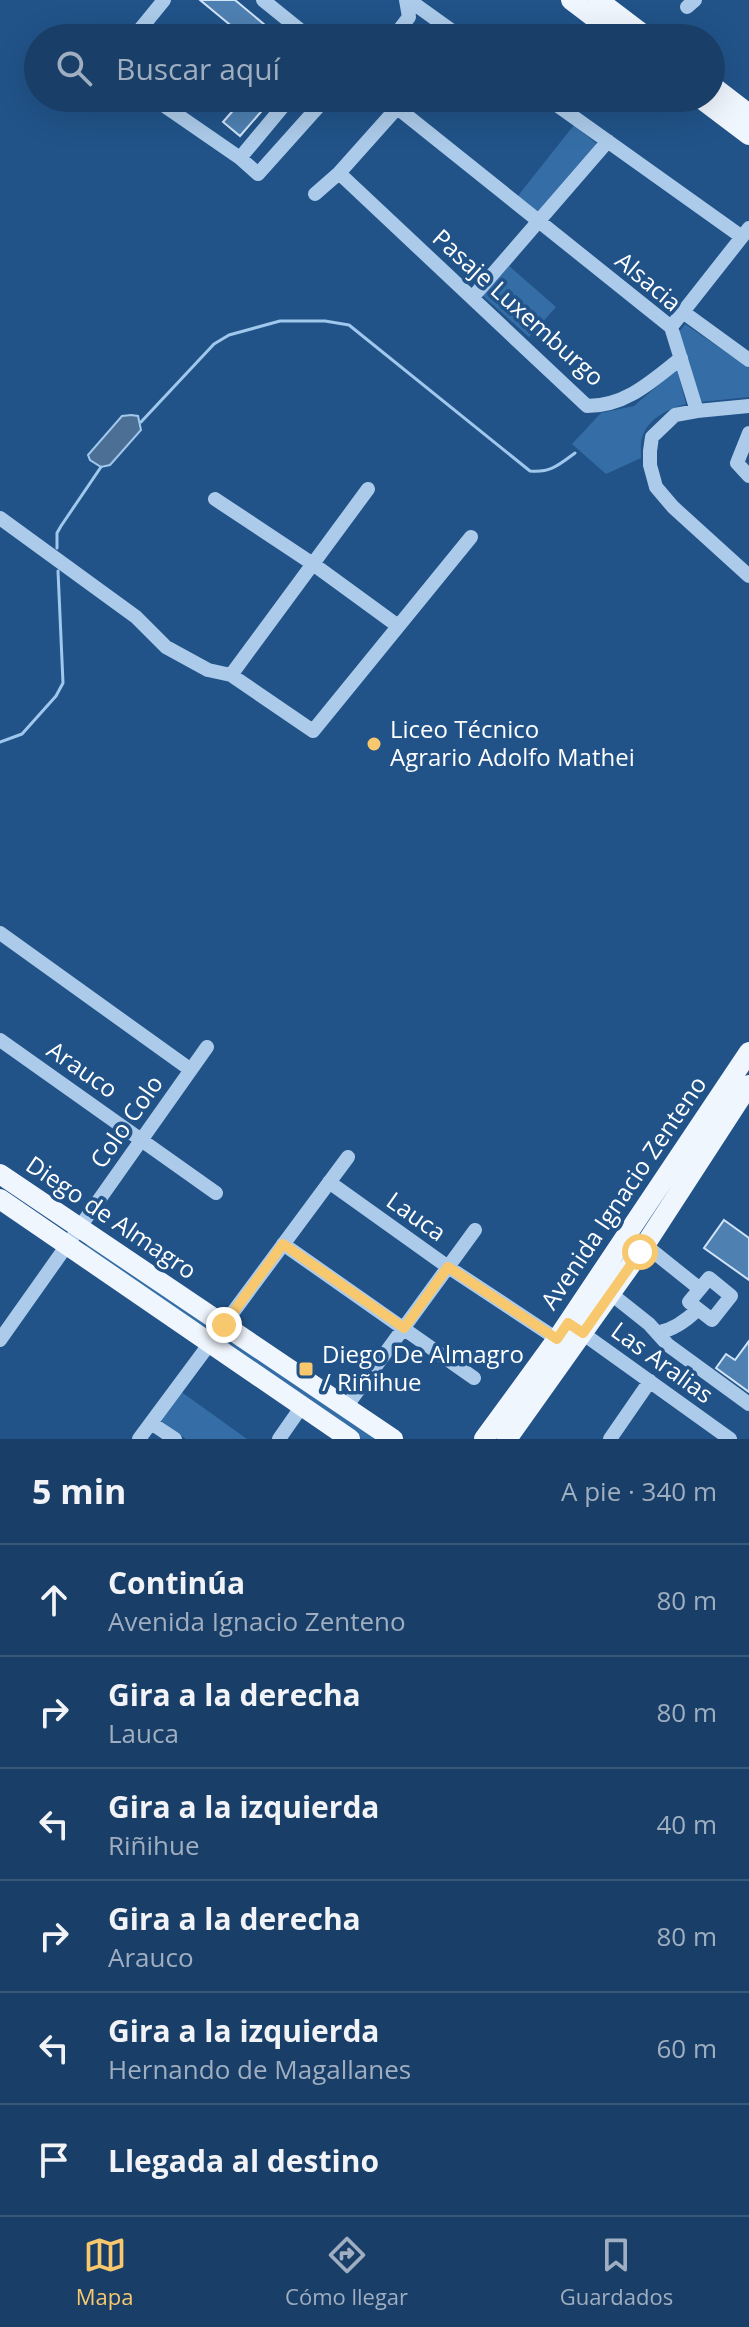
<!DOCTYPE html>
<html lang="es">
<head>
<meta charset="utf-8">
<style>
	body { margin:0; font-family:"Open Sans",sans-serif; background:#264970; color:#f1f3f6 }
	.stop { position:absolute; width:24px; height:24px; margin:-18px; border:6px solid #f7c86d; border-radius:50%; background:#fff }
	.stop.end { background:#f7c86d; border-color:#fff; box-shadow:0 2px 8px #0008 }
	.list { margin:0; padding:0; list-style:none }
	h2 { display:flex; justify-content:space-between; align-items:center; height:104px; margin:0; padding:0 32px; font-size:34px }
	h2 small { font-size:26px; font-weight:400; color:#9faec0 }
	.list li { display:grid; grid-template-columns:52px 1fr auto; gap:24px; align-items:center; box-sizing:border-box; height:112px; padding:0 32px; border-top:2px solid #37577b }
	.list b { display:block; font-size:30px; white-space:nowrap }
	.list p { margin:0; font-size:26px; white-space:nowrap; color:#9faec0 }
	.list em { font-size:26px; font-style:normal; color:#9faec0 }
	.icon { flex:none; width:44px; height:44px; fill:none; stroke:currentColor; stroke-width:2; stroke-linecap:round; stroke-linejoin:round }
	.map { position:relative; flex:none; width:749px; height:1439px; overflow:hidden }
	.search { position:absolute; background:#193e67; box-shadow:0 8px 32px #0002; left:24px; right:24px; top:24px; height:88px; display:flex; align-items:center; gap:20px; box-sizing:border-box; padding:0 28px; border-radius:44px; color:#9faec0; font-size:30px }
	.sheet { height:776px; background:#193e67 }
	nav { display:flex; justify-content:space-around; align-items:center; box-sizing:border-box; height:112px; border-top:2px solid #37577b; background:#193e67; font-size:22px; color:#9faec0 }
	nav a { display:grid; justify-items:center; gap:4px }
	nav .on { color:#f7c86d }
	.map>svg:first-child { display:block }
	.green { fill:#356ea6 }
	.water { fill:#4c6f95; stroke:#a0c7ec; stroke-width:2 }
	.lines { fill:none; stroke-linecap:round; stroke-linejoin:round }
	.stream { stroke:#a0c7ec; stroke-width:3 }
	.building { fill:#4e80b2; stroke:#d1e4f8; stroke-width:2 }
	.minor { stroke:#accbea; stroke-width:14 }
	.major { stroke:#f0f6fe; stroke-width:20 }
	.route { stroke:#f7c86d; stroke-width:10 }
	.poi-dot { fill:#f7c86d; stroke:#215389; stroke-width:3 }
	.labels { text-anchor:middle; stroke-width:7; stroke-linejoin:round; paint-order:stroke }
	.street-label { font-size:24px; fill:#fff; stroke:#215389 }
	.poi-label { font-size:24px; fill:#fff; stroke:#215389; text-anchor:start }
</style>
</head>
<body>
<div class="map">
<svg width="749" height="1439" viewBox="0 0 749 1439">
	<rect width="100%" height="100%" fill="#215389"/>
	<!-- green -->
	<path class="green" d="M 574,125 L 597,144 L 540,215 L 517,197 Z
		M 508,265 L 556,307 L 529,337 L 482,295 Z
		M 685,324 L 749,368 L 749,397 L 700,402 L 678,334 Z
		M 677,369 L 686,404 C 668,409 648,418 642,438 C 640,444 641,452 641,458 L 606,474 L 572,444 L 601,413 L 634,406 Z
		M 88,1242 L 210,1325 L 204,1333 L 82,1252 Z
		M 227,1333 L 376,1439 L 361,1439 L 221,1344 Z
		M 180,1391 L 247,1439 L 186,1439 L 160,1420 Z"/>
	<!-- water -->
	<path class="water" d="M 131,415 L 138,416 L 141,430 L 110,465 L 101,467 L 90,460 L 88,455 L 122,416 Z"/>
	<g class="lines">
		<!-- stream -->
		<path class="stream" d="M 141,422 L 214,344 L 229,335 L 280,321 L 325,321 L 349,325 L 530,471 C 550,473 559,465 575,453
			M 57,548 L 57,533 L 61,526 L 101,467
			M 0,742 L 22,734 L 56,696 L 63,683 L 58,571"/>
	</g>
	<!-- building -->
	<path class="building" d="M 200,0 L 235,0 L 271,30 L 264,38 L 246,38 Z
		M 244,98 L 273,98 L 240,136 L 223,122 Z
		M 724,1220 L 749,1238 L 749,1280 L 704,1248 Z
		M 749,1341 L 749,1392 L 716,1368 L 726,1354 L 735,1360 Z"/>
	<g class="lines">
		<!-- minor -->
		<path class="minor" d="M 263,0 L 310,38
			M 409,0 L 462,38
			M 687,7 L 695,0
			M 133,38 L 164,0
			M 393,38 L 409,17 L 406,0
			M 153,98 L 240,158 L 290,98
			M 385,98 L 671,327 L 697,411 L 675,415 L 652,437 L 650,451 L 650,465 L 656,487 L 673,507 L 749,576
			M 547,98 L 742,237
			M 397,108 L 339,173 L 587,406 C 626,406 652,381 681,358
			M 240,158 L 258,174 L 326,98
			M 315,194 L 339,173
			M 472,298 L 608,141
			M 683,312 L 749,360
			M 671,327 L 749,228
			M 697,411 L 749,406
			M 749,433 L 737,463 L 749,476
			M 215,499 L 313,564 L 398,626
			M 0,518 L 136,617 L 166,647 L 208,670 L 231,675 L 313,731 L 471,537
			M 231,675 L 368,489
			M 0,933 L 191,1070
			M 0,1040 L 216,1193
			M 329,1182 L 448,1267 L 557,1339
			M 283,1244 L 474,1378
			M 645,1245 L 700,1289
			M 709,1278 L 731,1296 L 712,1320 L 689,1302 Z
			M 610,1293 L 649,1324 L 668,1345 L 749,1404
			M 578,1330 L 730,1439
			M 657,1333 C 673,1330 686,1321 698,1309
			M 0,1340 L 207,1047
			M 346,1407 L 475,1230
			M 151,1423 L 175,1439
			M 139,1439 L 348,1157
			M 279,1439 L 302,1406
			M 610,1439 L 650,1381"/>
		<!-- major -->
		<path class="major" d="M 571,0 L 621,38
			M 598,0 L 648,38
			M 711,85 L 749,114
			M 700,98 L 749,135
			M 0,1174 L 393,1439
			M 0,1199 L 350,1439
			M 484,1439 L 557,1339 L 749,1052
			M 507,1439 L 645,1245 L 749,1085"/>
	</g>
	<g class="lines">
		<!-- route -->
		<path class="route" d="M 224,1325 L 283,1244 L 404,1328 L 448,1267 L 557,1339 L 568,1323 L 583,1333 L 640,1252"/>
	</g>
	<!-- markers -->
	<g class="poi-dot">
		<circle cx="374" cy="744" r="8"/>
		<rect x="298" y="1361" width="16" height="16" rx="4"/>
	</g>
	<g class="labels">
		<!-- street labels -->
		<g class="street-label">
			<text transform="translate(648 282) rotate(40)" y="8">Alsacia</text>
			<text transform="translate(518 308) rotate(42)" y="8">Pasaje Luxemburgo</text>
			<text transform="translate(82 1070) rotate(35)" y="8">Arauco</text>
			<text transform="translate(127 1122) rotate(-55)" y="8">Colo Colo</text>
			<text transform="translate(624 1193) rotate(-56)" y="8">Avenida Ignacio Zenteno</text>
			<text transform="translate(416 1217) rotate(35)" y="8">Lauca</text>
			<text transform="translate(111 1218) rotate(34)" y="8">Diego de Almagro</text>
			<text transform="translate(662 1363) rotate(36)" y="8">Las Aralias</text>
		</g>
		<!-- poi labels -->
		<g class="poi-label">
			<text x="390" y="738">Liceo Técnico<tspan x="390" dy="28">Agrario Adolfo Mathei</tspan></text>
			<text x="322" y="1363">Diego De Almagro<tspan x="322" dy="28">/ Riñihue</tspan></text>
		</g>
	</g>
</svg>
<div class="stop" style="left:640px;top:1252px"></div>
<div class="stop end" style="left:224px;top:1325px"></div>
<div class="search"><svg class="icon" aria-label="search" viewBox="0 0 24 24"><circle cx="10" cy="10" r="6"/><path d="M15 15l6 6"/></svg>Buscar aquí</div>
</div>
<section class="sheet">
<h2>5 min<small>A pie · 340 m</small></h2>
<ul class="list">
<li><svg class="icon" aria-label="ahead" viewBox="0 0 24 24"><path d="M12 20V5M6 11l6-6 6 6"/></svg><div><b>Continúa</b><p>Avenida Ignacio Zenteno</p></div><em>80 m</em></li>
<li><svg class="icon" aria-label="right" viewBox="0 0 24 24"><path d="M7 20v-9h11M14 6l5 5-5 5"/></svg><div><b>Gira a la derecha</b><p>Lauca</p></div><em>80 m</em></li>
<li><svg class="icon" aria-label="left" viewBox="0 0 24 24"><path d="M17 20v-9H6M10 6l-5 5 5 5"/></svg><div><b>Gira a la izquierda</b><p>Riñihue</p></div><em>40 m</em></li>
<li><svg class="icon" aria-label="right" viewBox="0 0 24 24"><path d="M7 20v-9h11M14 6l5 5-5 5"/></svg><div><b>Gira a la derecha</b><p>Arauco</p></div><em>80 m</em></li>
<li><svg class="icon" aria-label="left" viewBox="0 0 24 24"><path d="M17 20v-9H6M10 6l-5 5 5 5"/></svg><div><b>Gira a la izquierda</b><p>Hernando de Magallanes</p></div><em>60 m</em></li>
<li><svg class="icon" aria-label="arrive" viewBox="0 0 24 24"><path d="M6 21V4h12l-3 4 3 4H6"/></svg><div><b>Llegada al destino</b></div></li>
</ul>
</section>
<nav>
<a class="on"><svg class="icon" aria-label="map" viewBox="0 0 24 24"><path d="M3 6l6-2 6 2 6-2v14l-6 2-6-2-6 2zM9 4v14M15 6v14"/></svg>Mapa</a>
<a><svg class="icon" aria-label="directions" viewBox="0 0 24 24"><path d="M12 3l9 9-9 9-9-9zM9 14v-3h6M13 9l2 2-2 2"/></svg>Cómo llegar</a>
<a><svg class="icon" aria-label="saved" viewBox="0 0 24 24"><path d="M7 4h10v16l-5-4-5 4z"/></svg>Guardados</a>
</nav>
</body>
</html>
